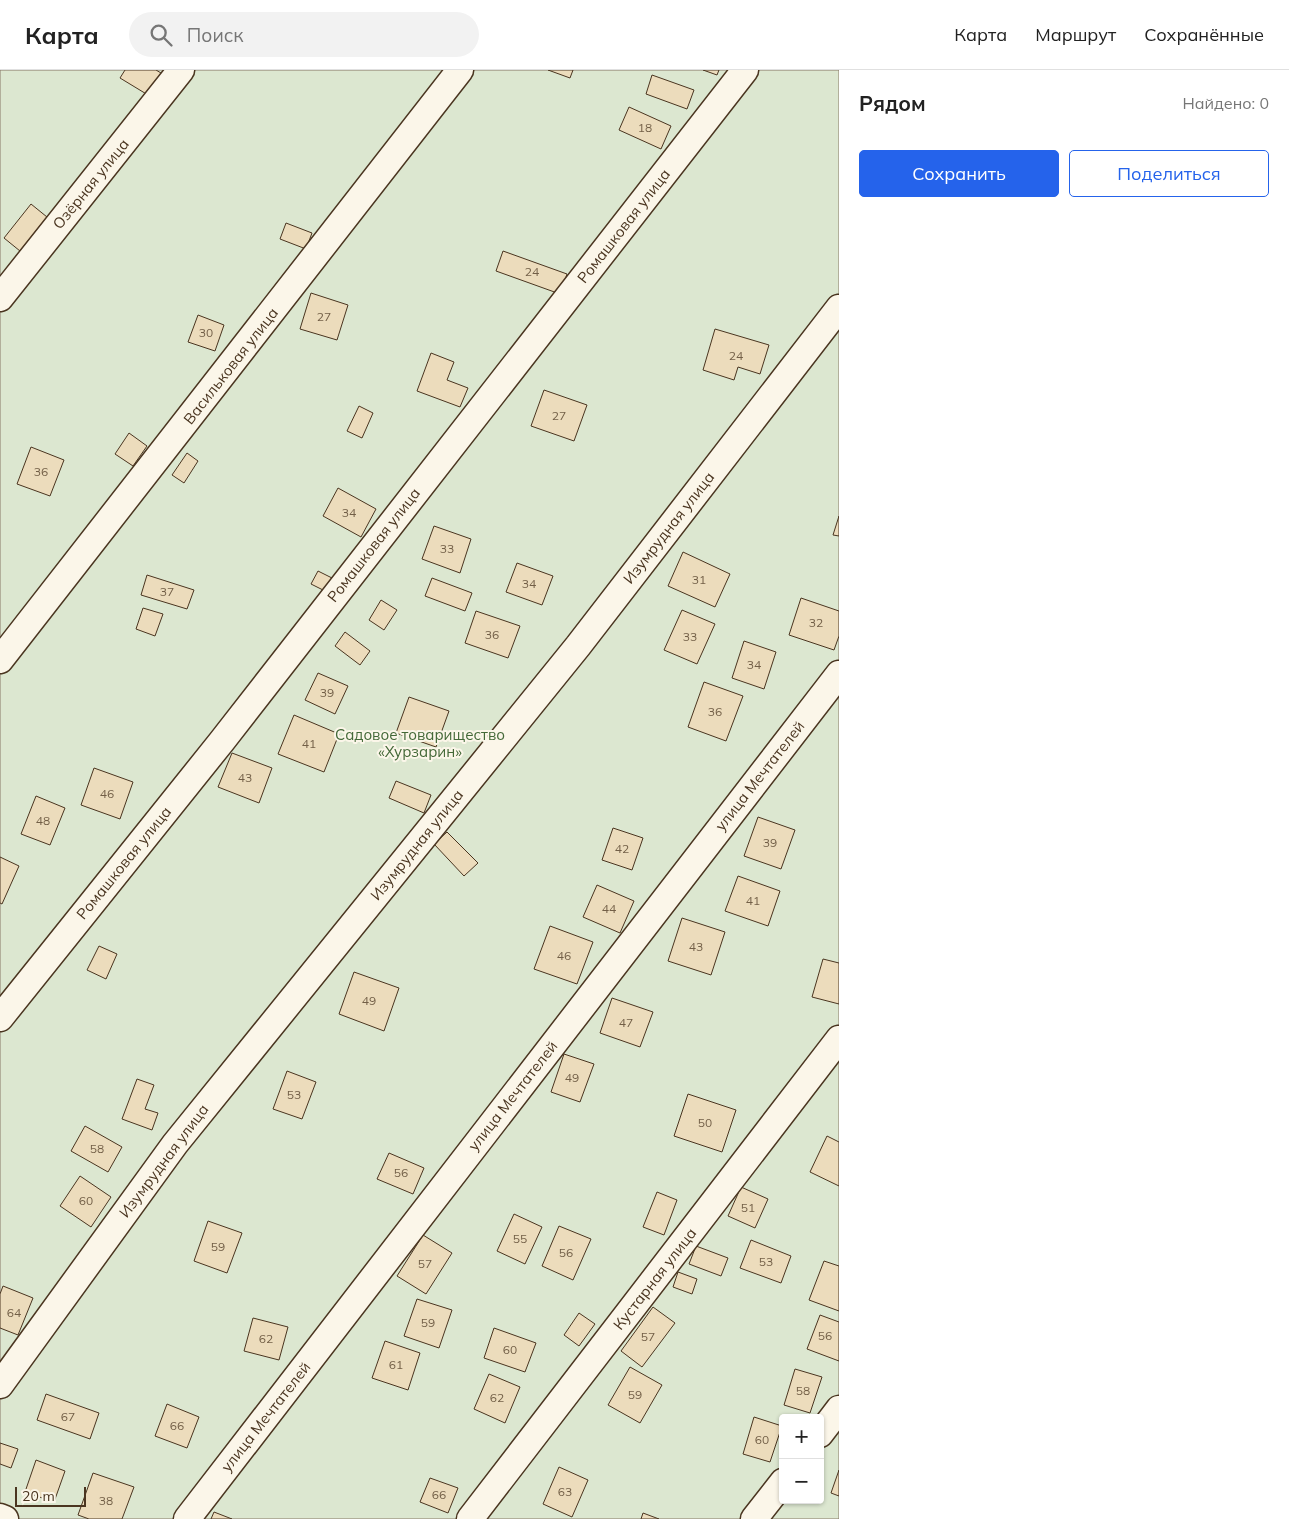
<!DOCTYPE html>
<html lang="ru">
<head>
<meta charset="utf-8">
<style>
	body { margin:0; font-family:Mulish,sans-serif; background:#f2f2f2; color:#222 }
	.controls { position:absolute; right:15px; bottom:15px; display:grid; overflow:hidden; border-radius:5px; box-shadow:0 1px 4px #0004 }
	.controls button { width:45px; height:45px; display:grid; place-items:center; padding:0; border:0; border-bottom:1px solid #e0e0e0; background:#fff; color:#222; font:25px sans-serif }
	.scale { position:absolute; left:15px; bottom:12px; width:71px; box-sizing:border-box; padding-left:5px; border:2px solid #4a3520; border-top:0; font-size:14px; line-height:18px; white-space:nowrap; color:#4a3520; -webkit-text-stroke:4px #fbf6e9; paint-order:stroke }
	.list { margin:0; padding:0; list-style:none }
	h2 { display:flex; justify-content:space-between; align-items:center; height:65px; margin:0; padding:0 20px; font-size:21px }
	h2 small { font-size:16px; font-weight:400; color:#767676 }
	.actions { display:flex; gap:10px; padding:15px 20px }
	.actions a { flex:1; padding:11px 0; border:1px solid #2563eb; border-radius:5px; text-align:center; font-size:18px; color:#2563eb }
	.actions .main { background:#2563eb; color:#fff }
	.icon { flex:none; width:28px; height:28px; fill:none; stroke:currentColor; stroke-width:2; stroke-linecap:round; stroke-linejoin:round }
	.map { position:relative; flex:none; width:839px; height:1449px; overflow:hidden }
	header { display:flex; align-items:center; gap:30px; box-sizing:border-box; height:70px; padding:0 25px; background:#fff; border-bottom:1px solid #e0e0e0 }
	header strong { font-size:24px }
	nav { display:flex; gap:28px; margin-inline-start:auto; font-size:18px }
	.search { width:350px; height:45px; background:#f2f2f2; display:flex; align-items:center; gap:12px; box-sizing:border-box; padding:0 18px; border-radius:28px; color:#767676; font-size:19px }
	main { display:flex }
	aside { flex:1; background:#fff }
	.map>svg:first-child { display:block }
	.green { fill:#dce7d0; stroke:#887966; fill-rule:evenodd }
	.building { fill:#ecdcbc; stroke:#4a3520 }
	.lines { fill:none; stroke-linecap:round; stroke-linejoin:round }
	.minor-casing { stroke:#4a3520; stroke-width:29 }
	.minor { stroke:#fbf6e9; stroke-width:26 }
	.labels { text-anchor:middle; stroke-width:4; stroke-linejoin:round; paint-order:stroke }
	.number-label { font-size:12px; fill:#725f47 }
	.street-label { font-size:15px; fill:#4a3520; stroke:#fbf6e9 }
	.park-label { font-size:15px; fill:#436837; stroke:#fbf6e9 }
</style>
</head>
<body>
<header>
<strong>Карта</strong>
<div class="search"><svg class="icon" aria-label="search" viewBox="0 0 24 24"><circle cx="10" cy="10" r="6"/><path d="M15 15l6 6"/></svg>Поиск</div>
<nav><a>Карта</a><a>Маршрут</a><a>Сохранённые</a></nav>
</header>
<main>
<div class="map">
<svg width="839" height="1449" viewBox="0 0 839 1449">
	<rect width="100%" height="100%" fill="#fbf6e9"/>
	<!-- green -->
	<path class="green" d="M 0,0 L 839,0 L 839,1449 L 0,1449 ZM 783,1348 L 820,1348 L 820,1430 L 783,1430 Z"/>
	<!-- building -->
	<path class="building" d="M 125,0 L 156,0 L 161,3 L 148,25 L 120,8 Z
		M 548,0 L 573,0 L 570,8 Z
		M 703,0 L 719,0 L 717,5 Z
		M 652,5 L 694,20 L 687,39 L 646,24 Z
		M 629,37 L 671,56 L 661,79 L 619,60 Z
		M 31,134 L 47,147 L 20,181 L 4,168 Z
		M 286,153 L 312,163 L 306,179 L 280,169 Z
		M 503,181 L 567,204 L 560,224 L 496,201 Z
		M 311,223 L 348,235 L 337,270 L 300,259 Z
		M 198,245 L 224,255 L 215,281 L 188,272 Z
		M 715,259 L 769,275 L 760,304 L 738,297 L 734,310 L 703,300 Z
		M 431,283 L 454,292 L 447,310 L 468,318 L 460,337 L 417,321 Z
		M 544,320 L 587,335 L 574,371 L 531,356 Z
		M 359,336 L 373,343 L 362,368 L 347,361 Z
		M 129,363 L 147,376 L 133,396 L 115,384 Z
		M 31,377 L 64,390 L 50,426 L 17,414 Z
		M 187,383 L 198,391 L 184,413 L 172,405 Z
		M 338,418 L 376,439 L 361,467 L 323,446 Z
		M 839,446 L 839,466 L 833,465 Z
		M 434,456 L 471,469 L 460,503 L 422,489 Z
		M 683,482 L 730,504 L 715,537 L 668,516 Z
		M 517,493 L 553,506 L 542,535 L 506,522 Z
		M 318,501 L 334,509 L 327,522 L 311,514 Z
		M 147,505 L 194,520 L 187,539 L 141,525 Z
		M 432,508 L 472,523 L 465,541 L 425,526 Z
		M 801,528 L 839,541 L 839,566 L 834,580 L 789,565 Z
		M 381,530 L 397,540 L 384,560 L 369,550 Z
		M 143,538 L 163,544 L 155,566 L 136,559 Z
		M 682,540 L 715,554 L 697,594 L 664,580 Z
		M 476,541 L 520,556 L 508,588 L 465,573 Z
		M 345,562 L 370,581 L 360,595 L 335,576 Z
		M 744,571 L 776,582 L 764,619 L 732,608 Z
		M 318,603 L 348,616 L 335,644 L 305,630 Z
		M 704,612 L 743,626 L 726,671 L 688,657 Z
		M 409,627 L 449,641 L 436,677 L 396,663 Z
		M 294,645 L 339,664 L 324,702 L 278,684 Z
		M 232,683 L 272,698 L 259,733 L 218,717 Z
		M 94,698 L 133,712 L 120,749 L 81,735 Z
		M 396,711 L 431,725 L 424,743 L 389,728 Z
		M 36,726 L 65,738 L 50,775 L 21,764 Z
		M 758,747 L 795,760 L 781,799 L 744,786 Z
		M 613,758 L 643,768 L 632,800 L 602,790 Z
		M 447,762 L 478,793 L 464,806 L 434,774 Z
		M 0,787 L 19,796 L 2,834 L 0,833 Z
		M 738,806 L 780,821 L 768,856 L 725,841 Z
		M 597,815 L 634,831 L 620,863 L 583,847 Z
		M 682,848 L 725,862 L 711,905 L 668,891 Z
		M 550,856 L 593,872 L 577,914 L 534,899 Z
		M 99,876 L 117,884 L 106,909 L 87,900 Z
		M 823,889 L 839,893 L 839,934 L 812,927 Z
		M 354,902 L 399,918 L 384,961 L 339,944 Z
		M 612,928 L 653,942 L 640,977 L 600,963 Z
		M 564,984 L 594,994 L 580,1032 L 551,1022 Z
		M 287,1001 L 316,1012 L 302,1049 L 273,1039 Z
		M 137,1009 L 154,1015 L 145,1039 L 158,1043 L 152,1060 L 122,1049 Z
		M 688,1024 L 736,1040 L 722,1082 L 674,1066 Z
		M 85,1056 L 122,1077 L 108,1102 L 71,1081 Z
		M 827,1066 L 839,1072 L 839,1116 L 810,1102 Z
		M 389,1083 L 424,1098 L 413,1124 L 377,1109 Z
		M 80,1106 L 111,1127 L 91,1157 L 60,1136 Z
		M 741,1117 L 768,1129 L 755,1158 L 728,1146 Z
		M 657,1122 L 677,1130 L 664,1165 L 643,1157 Z
		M 514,1144 L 542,1157 L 525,1194 L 497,1181 Z
		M 208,1151 L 242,1163 L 227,1203 L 194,1191 Z
		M 559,1156 L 591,1169 L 573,1210 L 542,1196 Z
		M 423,1165 L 452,1183 L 426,1224 L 397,1206 Z
		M 751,1170 L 791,1186 L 781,1213 L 740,1198 Z
		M 696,1176 L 728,1188 L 721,1206 L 689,1194 Z
		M 824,1191 L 839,1196 L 839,1241 L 809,1230 Z
		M 678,1202 L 697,1209 L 692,1224 L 673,1217 Z
		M 3,1216 L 33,1228 L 18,1265 L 0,1258 L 0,1224 Z
		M 417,1229 L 452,1240 L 439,1278 L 404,1266 Z
		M 653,1237 L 675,1253 L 642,1297 L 621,1281 Z
		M 579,1243 L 595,1254 L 579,1276 L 564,1265 Z
		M 820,1245 L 839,1252 L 839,1291 L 807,1279 Z
		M 253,1248 L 288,1257 L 279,1290 L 244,1281 Z
		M 494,1258 L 536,1273 L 525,1302 L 484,1288 Z
		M 385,1271 L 420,1283 L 408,1320 L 372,1308 Z
		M 630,1297 L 662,1315 L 640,1353 L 608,1335 Z
		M 795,1299 L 822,1307 L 810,1343 L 784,1335 Z
		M 489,1304 L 520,1317 L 505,1353 L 474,1339 Z
		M 46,1324 L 99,1343 L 90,1369 L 37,1350 Z
		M 167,1334 L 199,1347 L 187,1378 L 155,1366 Z
		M 754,1347 L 782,1356 L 770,1392 L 743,1384 Z
		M 0,1373 L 18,1379 L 11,1398 L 0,1394 Z
		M 36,1390 L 65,1401 L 54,1432 L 25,1422 Z
		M 559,1397 L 588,1410 L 572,1447 L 543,1434 Z
		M 839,1400 L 839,1426 L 831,1423 Z
		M 93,1403 L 134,1417 L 122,1449 L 89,1449 L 78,1445 Z
		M 430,1408 L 458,1418 L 448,1443 L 420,1432 Z
		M 214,1442 L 232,1449 L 211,1449 Z
		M 643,1443 L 659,1449 L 641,1449 Z"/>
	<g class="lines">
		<!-- minor casing -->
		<g class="minor-casing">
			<path id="minor" d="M 0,228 L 181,0
				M 0,590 L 460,0
				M 0,948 L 222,671 L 745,0
				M 0,1315 L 175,1074 L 578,576 L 839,238
				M 820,1364 L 839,1339
				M 0,1447 L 5,1449
				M 187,1449 L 839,604
				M 470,1449 L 839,969
				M 754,1449 L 783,1412"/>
		</g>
		<!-- minor -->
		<use href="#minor" class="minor"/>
	</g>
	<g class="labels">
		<!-- number labels -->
		<g class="number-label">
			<text x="645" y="62">18</text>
			<text x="532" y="206">24</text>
			<text x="324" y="251">27</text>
			<text x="206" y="267">30</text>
			<text x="736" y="290">24</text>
			<text x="559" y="350">27</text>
			<text x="41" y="406">36</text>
			<text x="349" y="447">34</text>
			<text x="447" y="483">33</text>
			<text x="699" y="514">31</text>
			<text x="529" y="518">34</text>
			<text x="167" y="526">37</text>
			<text x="816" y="557">32</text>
			<text x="492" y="569">36</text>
			<text x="690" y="571">33</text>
			<text x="754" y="599">34</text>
			<text x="327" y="627">39</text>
			<text x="715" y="646">36</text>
			<text x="309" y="678">41</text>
			<text x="245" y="712">43</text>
			<text x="107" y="728">46</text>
			<text x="43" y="755">48</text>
			<text x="770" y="777">39</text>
			<text x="622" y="783">42</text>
			<text x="753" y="835">41</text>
			<text x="609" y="843">44</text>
			<text x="696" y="881">43</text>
			<text x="564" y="890">46</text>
			<text x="369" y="935">49</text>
			<text x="626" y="957">47</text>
			<text x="572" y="1012">49</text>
			<text x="294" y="1029">53</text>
			<text x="705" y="1057">50</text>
			<text x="97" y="1083">58</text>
			<text x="401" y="1107">56</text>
			<text x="86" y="1135">60</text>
			<text x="748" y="1142">51</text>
			<text x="520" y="1173">55</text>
			<text x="218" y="1181">59</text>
			<text x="566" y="1187">56</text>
			<text x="766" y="1196">53</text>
			<text x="425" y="1198">57</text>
			<text x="14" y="1247">64</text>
			<text x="428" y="1257">59</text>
			<text x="825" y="1270">56</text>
			<text x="648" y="1271">57</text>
			<text x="266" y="1273">62</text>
			<text x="510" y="1284">60</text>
			<text x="396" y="1299">61</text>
			<text x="803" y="1325">58</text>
			<text x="635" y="1329">59</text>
			<text x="497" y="1332">62</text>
			<text x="68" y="1351">67</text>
			<text x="177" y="1360">66</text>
			<text x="762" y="1374">60</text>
			<text x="565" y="1426">63</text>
			<text x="439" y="1429">66</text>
			<text x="106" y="1435">38</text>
		</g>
		<!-- street labels -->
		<g class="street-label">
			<text transform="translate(91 114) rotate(-51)" y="5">Озёрная улица</text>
			<text transform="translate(624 156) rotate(-52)" y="5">Ромашковая улица</text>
			<text transform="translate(231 296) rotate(-52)" y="5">Васильковая улица</text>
			<text transform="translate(669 458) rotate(-52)" y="5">Изумрудная улица</text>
			<text transform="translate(374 475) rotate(-52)" y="5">Ромашковая улица</text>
			<text transform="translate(760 706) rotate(-52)" y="5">улица Мечтателей</text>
			<text transform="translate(417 775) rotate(-51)" y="5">Изумрудная улица</text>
			<text transform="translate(124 793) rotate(-51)" y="5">Ромашковая улица</text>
			<text transform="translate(513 1026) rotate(-52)" y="5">улица Мечтателей</text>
			<text transform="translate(164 1091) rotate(-53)" y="5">Изумрудная улица</text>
			<text transform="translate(655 1209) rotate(-52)" y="5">Кустарная улица</text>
			<text transform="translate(266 1347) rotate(-52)" y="5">улица Мечтателей</text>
		</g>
		<!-- park labels -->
		<g class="park-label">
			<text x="420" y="670">Садовое товарищество<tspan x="420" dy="17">«Хурзарин»</tspan></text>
		</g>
	</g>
</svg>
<div class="controls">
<button>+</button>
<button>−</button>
</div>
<div class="scale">20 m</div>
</div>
<aside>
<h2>Рядом<small>Найдено: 0</small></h2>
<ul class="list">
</ul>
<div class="actions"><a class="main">Сохранить</a><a>Поделиться</a></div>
</aside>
</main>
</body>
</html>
